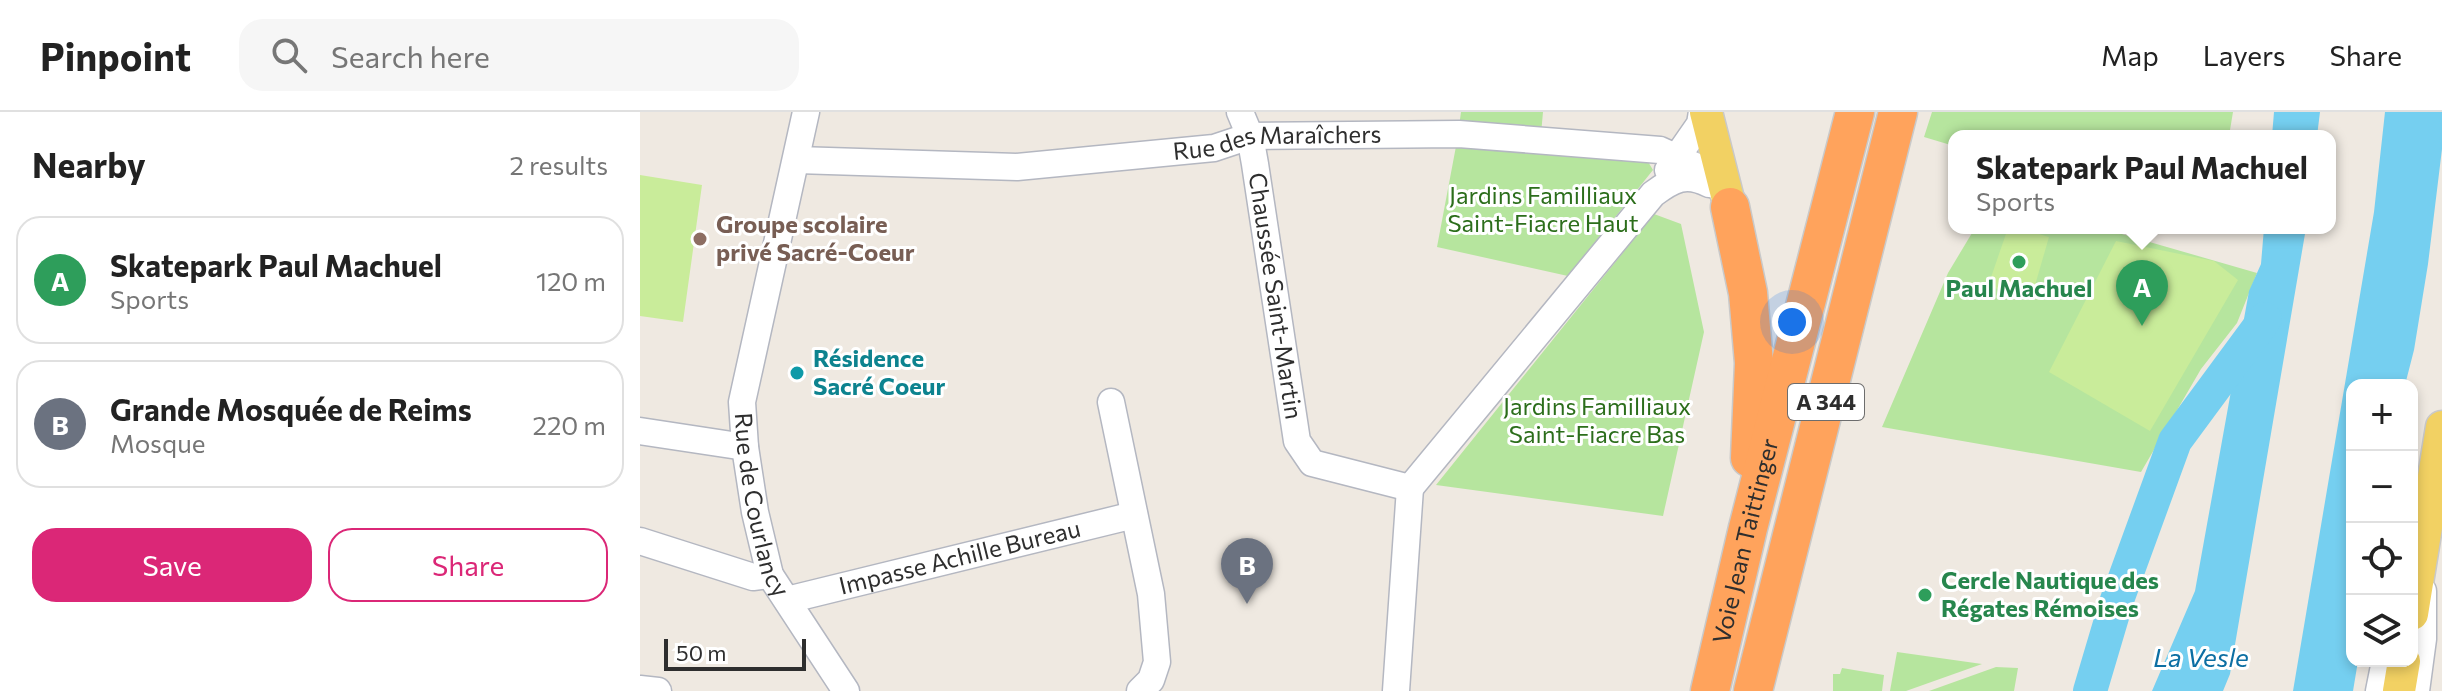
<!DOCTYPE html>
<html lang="en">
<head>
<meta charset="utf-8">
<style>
	body { margin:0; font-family:Commissioner,sans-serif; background:#f6f6f6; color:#222 }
	.controls { position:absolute; right:24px; bottom:24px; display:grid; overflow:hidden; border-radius:16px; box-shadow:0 4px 12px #0003 }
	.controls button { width:72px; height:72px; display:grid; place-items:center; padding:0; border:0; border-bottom:2px solid #e0e0e0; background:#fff; color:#222; font:40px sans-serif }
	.scale { position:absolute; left:24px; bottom:20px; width:142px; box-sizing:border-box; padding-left:8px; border:4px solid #2e2e2e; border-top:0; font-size:22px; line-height:28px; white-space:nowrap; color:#2e2e2e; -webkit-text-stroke:6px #fff; paint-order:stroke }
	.you { position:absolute; left:1152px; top:210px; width:28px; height:28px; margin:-20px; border:6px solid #fff; border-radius:50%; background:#1a73e8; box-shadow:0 0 0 12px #1a73e833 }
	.badge { display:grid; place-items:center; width:52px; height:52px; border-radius:50%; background:#db2777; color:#fff; font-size:26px; font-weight:700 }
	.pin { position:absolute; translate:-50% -66px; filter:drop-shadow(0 2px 4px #0008) }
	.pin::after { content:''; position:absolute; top:42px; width:28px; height:24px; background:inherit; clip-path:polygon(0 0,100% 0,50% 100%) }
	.popup { position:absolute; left:1308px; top:18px; width:388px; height:104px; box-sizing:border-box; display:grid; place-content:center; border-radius:16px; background:#fff; filter:drop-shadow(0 2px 6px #0005); font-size:26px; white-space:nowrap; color:#767676 }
	.popup b { font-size:30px; color:#222 }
	.popup::after { content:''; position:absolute; left:50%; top:100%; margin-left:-16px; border:16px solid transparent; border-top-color:#fff }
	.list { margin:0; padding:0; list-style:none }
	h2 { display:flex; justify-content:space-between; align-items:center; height:104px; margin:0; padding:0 32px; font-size:34px }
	h2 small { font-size:26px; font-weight:400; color:#767676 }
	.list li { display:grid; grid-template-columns:52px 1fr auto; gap:24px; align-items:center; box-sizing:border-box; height:128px; margin:0 16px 16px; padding:0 16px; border:2px solid #e0e0e0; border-radius:24px }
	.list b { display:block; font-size:30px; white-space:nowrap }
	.list p { margin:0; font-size:26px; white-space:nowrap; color:#767676 }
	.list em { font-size:26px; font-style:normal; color:#767676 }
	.actions { display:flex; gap:16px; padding:24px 32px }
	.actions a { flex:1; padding:18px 0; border:2px solid #db2777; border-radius:24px; text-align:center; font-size:28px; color:#db2777 }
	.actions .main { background:#db2777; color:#fff }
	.icon { flex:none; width:44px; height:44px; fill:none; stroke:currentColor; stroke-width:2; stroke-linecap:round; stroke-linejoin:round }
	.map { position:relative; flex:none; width:1802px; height:579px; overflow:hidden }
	header { display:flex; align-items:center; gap:48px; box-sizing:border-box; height:112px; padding:0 40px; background:#fff; border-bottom:2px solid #e0e0e0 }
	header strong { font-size:38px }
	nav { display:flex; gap:44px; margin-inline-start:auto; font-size:28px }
	.search { width:560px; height:72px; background:#f6f6f6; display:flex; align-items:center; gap:20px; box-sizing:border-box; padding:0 28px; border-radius:24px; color:#767676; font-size:30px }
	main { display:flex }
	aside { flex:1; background:#fff }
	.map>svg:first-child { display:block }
	.green { fill:#b6e59e }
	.pitch { fill:#c9ec9a }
	.water { fill:#75cff0 }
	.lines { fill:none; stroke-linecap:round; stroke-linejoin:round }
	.river { stroke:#75cff0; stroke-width:34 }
	.minor-casing { stroke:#b4b7c1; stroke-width:29 }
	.major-casing { stroke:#c9c9c9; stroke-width:35 }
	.highway-casing { stroke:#c9c9c9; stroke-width:41 }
	.minor { stroke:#fff; stroke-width:26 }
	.major { stroke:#f2d163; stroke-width:32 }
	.highway { stroke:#ffa35c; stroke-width:38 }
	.education-dot { fill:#8d6e63; stroke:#fff; stroke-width:3 }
	.leisure-dot { fill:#2e9e5b; stroke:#fff; stroke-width:3 }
	.culture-dot { fill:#0f9aa8; stroke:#fff; stroke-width:3 }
	.labels { text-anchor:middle; stroke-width:6; stroke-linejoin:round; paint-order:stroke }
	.shield { fill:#fff; stroke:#6d6d6d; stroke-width:2 }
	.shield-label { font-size:22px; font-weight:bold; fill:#2e2e2e }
	.street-label { font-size:24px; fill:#2e2e2e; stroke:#fff }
	.park-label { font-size:24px; fill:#2c6e1b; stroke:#fff }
	.education-label { font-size:24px; font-weight:bold; fill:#785e54; stroke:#fff; text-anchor:start }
	.leisure-label { font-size:24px; font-weight:bold; fill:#27864d; stroke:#fff }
	.culture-label { font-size:24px; font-weight:bold; fill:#0d838f; stroke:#fff; text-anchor:start }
	.water-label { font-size:26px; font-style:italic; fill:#0d6fa3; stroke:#fff }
</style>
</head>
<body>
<header>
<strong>Pinpoint</strong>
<div class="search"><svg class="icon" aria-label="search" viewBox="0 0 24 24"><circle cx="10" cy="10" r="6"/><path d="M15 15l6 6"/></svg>Search here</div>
<nav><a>Map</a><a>Layers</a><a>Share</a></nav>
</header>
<main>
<aside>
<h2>Nearby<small>2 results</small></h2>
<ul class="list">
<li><span class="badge" style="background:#2e9e5b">A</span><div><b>Skatepark Paul Machuel</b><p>Sports</p></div><em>120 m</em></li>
<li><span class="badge" style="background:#6b7280">B</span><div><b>Grande Mosquée de Reims</b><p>Mosque</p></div><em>220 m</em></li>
</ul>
<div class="actions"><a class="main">Save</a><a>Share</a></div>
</aside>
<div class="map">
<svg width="1802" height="579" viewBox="0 0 1802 579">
	<rect width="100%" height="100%" fill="#efe9e1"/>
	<!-- green -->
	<path class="green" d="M 821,0 L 903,0 L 901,22 L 819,15 Z
		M 1292,0 L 1593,0 L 1589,24 L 1314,24 L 1314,34 L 1284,25 Z
		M 817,29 L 1007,48 L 1013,58 L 928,164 L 797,135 Z
		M 1014,102 L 1041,112 L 1064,220 L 1023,404 L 796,373 Z
		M 1335,116 L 1461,116 L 1617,161 L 1597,211 L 1561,257 L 1501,360 L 1242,315 L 1308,161 Z
		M 1257,540 L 1342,552 L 1266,579 L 1250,579 Z
		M 1356,555 L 1378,556 L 1374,579 L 1289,579 Z
		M 1202,556 L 1244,563 L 1242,579 L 1193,579 L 1193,562 L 1200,562 Z"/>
	<!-- pitch -->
	<path class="pitch" d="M 0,63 L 62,73 L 43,210 L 0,204 Z
		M 1368,116 L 1379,116 L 1409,125 L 1391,187 L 1348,174 Z
		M 1476,129 L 1574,149 L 1598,168 L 1510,319 L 1409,260 Z"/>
	<!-- water -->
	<path class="water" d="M 1634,0 L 1680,0 L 1677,24 L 1632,24 Z
		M 1745,0 L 1802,0 L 1802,37 L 1788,152 L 1774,238 L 1765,273 L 1712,273 L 1712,549 L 1718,549 L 1713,579 L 1653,579 L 1734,100 Z
		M 1624,116 L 1666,116 L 1590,562 L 1583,579 L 1512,579 L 1555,479 L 1609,179 L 1621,152 Z"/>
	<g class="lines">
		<!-- river -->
		<path class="river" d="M 1450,579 L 1477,488 L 1535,329 L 1625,207"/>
		<!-- minor casing -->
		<g class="minor-casing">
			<g id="minor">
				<path id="s1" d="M 166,0 L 102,290 L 105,335 L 115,400 L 130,463 L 206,579"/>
				<path id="s2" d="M 600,0 L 610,24 L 615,52 L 657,329 L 672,351 L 770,376"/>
				<path id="s3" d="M 157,48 L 377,55 L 574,36 L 610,24 L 819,22 L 1020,38 L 1073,62 L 1084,83"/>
				<path d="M 1028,58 L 1060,12 L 1062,0"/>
				<path d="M 471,290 L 511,482 L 517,550 L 511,568 L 500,579"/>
				<path d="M 0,319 L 105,335"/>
				<path d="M 770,376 L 1013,82 C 1033,67 1046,60 1069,72"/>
				<path d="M 0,429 L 113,465 L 130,463"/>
				<path id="s4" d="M 147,488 L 494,403"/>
				<path d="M 0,577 L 18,579"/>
				<path d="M 756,579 L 770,376"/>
				<path d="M 1739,579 L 1745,549"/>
				<path d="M 1776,579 L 1783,527 L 1783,479"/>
			</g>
		</g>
		<!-- major casing -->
		<g class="major-casing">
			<path id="major" d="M 1066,0 L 1090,95
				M 1772,502 L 1802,315
				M 1759,579 L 1764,549"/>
		</g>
		<!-- highway casing -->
		<g class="highway-casing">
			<g id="highway">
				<path d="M 1090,95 L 1108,181 L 1114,251 L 1110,346"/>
				<path id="s5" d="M 1070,579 L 1108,416 L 1215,0"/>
				<path d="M 1113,579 L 1258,0"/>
			</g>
		</g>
		<!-- minor -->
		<use href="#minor" class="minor"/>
		<!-- major -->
		<use href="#major" class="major"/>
		<!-- highway -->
		<use href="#highway" class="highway"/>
	</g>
	<!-- markers -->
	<circle class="education-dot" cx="60" cy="127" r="8"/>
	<g class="leisure-dot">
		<circle cx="1379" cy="150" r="8"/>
		<circle cx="1285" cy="483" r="8"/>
	</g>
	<circle class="culture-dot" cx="157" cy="261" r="8"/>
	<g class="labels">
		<!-- shield labels -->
		<rect class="shield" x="1148" y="272" width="76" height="36" rx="6"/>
		<g class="shield-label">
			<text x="1186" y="298">A 344</text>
		</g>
		<!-- street labels -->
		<g class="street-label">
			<text dy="8" stroke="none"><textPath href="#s3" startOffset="482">Rue des Maraîchers</textPath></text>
			<text dy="8" stroke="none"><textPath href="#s2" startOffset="188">Chaussée Saint-Martin</textPath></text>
			<text dy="8" stroke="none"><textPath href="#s1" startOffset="402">Rue de Courlancy</textPath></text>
			<text dy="8" stroke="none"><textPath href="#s5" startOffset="154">Voie Jean Taittinger</textPath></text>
			<text dy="8" stroke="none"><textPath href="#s4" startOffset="178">Impasse Achille Bureau</textPath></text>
		</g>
		<!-- park labels -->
		<g class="park-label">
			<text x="903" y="92">Jardins Familliaux<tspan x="903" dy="28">Saint-Fiacre Haut</tspan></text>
			<text x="957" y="303">Jardins Familliaux<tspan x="957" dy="28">Saint-Fiacre Bas</tspan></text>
		</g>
		<!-- education labels -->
		<g class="education-label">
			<text x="76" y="121">Groupe scolaire<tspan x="76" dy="28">privé Sacré-Coeur</tspan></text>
		</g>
		<!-- leisure labels -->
		<g class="leisure-label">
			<text x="1379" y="185">Paul Machuel</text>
			<text x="1301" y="477" text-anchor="start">Cercle Nautique des<tspan x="1301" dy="28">Régates Rémoises</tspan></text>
		</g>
		<!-- culture labels -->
		<g class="culture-label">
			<text x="173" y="255">Résidence<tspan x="173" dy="28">Sacré Coeur</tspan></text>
		</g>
		<!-- water labels -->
		<g class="water-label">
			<text x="1561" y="555">La Vesle</text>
		</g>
	</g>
</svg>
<div class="controls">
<button>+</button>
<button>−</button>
<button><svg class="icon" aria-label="locate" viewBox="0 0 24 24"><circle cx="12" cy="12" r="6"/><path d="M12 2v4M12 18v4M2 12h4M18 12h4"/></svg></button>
<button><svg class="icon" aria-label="layers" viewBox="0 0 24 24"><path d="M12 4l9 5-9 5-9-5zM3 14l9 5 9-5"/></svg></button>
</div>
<div class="scale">50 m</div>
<div class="you"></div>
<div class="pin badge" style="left:1502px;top:214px;background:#2e9e5b">A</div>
<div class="popup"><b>Skatepark Paul Machuel</b>Sports</div>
<div class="pin badge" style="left:607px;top:492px;background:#6b7280">B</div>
</div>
</main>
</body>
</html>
